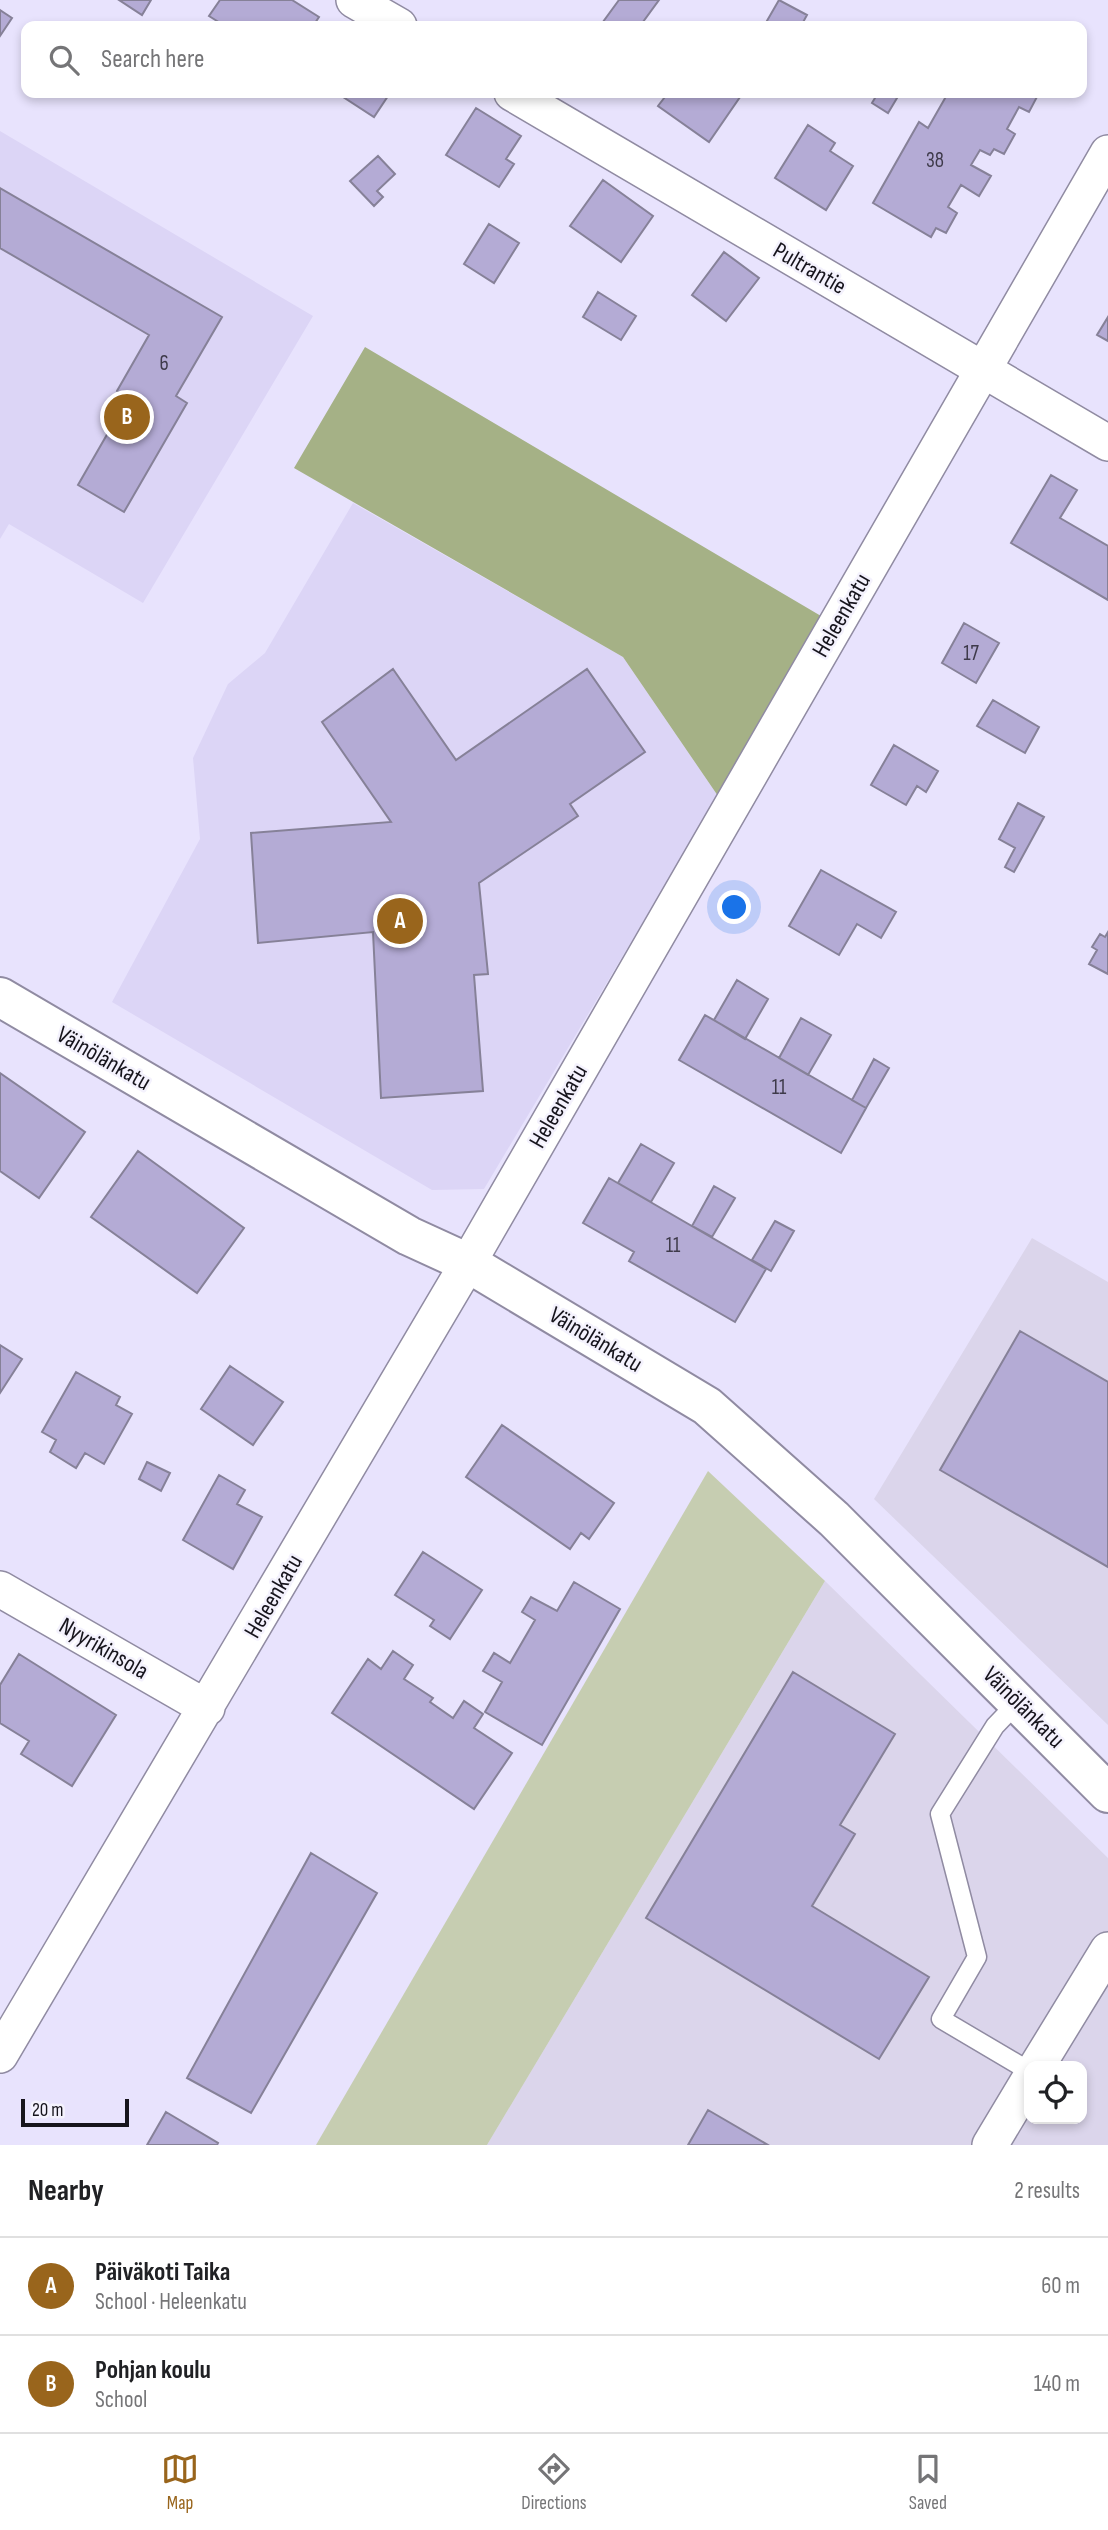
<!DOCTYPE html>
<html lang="en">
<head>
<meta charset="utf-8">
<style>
	body { margin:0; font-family:"Sofia Sans Condensed",sans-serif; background:#f6f6f6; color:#202124 }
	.controls { position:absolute; right:21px; bottom:21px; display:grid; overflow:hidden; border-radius:14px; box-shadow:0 4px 10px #0003 }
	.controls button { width:63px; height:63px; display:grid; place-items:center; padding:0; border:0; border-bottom:2px solid #e0e0e0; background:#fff; color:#202124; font:35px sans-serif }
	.scale { position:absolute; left:21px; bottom:18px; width:108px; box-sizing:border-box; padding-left:7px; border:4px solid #16141c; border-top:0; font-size:19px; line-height:24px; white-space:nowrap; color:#16141c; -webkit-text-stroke:5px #f4f2fd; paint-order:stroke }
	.you { position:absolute; left:735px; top:908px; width:24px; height:24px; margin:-18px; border:5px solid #fff; border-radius:50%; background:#1a73e8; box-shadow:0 0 0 10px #1a73e833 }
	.badge { display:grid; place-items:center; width:46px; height:46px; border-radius:50%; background:#99651c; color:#fff; font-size:23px; font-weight:700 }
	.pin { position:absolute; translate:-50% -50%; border:4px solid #fff; box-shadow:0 2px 7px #0006 }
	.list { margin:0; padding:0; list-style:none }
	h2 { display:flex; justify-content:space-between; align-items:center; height:91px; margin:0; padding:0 28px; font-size:30px }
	h2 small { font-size:23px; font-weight:400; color:#757577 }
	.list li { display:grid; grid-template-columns:46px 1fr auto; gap:21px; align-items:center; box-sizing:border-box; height:98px; padding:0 28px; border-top:2px solid #e0e0e0 }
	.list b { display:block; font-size:26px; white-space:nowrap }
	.list p { margin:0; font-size:23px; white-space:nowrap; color:#757577 }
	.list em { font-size:23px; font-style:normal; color:#757577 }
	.icon { flex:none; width:38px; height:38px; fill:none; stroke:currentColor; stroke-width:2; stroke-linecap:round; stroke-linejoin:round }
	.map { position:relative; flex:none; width:1108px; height:2145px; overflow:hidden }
	.search { position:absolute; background:#fff; box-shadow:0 4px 10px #0003; left:21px; right:21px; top:21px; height:77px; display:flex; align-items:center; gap:18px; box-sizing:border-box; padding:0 24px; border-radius:14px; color:#757577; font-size:26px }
	.sheet { height:287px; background:#fff }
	nav { display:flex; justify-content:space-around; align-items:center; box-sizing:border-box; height:98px; border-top:2px solid #e0e0e0; background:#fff; font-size:19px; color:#757577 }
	nav a { display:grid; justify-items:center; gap:4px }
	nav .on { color:#99651c }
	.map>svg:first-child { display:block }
	.commercial { fill:#dbd5eb; fill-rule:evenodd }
	.built { fill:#dcd5f6 }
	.green { fill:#c6cdb1 }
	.forest { fill:#a5b186 }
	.building { fill:#b4abd5; stroke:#868198; stroke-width:2 }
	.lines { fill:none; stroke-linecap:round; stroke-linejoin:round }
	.service-casing { stroke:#908ba2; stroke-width:21 }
	.minor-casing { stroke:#908ba2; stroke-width:38 }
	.tertiary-casing { stroke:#908ba2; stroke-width:42 }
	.service { stroke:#fff; stroke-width:18 }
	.minor { stroke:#fff; stroke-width:35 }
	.tertiary { stroke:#fff; stroke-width:38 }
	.labels { text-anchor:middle; stroke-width:5; stroke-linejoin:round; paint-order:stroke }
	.number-label { font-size:21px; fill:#3e3a4a }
	.street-label { font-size:24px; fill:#16141c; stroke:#f4f2fd }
</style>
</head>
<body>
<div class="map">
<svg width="1108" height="2145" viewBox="0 0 1108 2145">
	<rect width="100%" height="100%" fill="#e8e3fd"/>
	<!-- commercial -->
	<path class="commercial" d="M 1032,1238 L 1108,1282 L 1108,1725 L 874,1499 Z
		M 825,1581 L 1108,1858 L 1108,2145 L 487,2145 ZM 1029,2066 L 1082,2066 L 1082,2119 L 1029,2119 Z"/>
	<!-- built -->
	<path class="built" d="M 0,131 L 313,316 L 143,603 L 9,524 L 0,539 Z
		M 353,503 L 623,657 L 718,796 L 484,1189 L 432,1190 L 112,1002 L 200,839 L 193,758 L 228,684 L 265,653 Z"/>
	<!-- green -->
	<path class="green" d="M 708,1471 L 825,1581 L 487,2145 L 316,2145 Z"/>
	<!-- forest -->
	<path class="forest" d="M 365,347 L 821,616 L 718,796 L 623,657 L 294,468 Z"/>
	<!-- building -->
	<path class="building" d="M 119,0 L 151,0 L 142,15 Z
		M 220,0 L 292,0 L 319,17 L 313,26 L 225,26 L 209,16 Z
		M 619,0 L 659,0 L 640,26 L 600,26 Z
		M 779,0 L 807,15 L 801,26 L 764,26 Z
		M 0,10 L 12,18 L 0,36 Z
		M 337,93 L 390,93 L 374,117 Z
		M 668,93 L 733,93 L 740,97 L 709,142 L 658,106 Z
		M 878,93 L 900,93 L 888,113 L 872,103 Z
		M 948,93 L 1039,93 L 1029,112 L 1019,107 L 1007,129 L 1015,134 L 1004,154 L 994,149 L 990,155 L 980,150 L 971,165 L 991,176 L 979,196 L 961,185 L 948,207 L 957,213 L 946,233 L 936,228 L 931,237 L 873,203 L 919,122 L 928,128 Z
		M 476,108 L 521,136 L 506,159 L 514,164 L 499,187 L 446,155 Z
		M 808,125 L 835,143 L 830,151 L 853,166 L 826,210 L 775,178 Z
		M 378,156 L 395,174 L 377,191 L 383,197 L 374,206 L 350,181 Z
		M 603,180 L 653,216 L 621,262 L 570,226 Z
		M 0,188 L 222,317 L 176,396 L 187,403 L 124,512 L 78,485 L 128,398 L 117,391 L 149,335 L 0,248 Z
		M 489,224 L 519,243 L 494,283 L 464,264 Z
		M 724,252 L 759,278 L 726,321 L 692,295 Z
		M 598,292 L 636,316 L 621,340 L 583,317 Z
		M 1108,317 L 1108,341 L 1097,335 Z
		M 1051,475 L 1077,490 L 1060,518 L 1108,546 L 1108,600 L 1011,543 Z
		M 964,623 L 999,643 L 976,683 L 942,663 Z
		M 393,669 L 456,760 L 587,669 L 645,752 L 570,804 L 578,816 L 479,883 L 488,974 L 474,975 L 483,1091 L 381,1098 L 373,932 L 258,943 L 251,833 L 391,822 L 322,722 Z
		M 993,700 L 1039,727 L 1025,753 L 977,726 Z
		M 894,745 L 938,771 L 926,792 L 917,786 L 906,805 L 871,785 Z
		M 1018,803 L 1044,817 L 1014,872 L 1005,867 L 1015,848 L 999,839 Z
		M 821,870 L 896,912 L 881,938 L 857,924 L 839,955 L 789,926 Z
		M 1108,932 L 1108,974 L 1089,964 L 1097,950 L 1092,947 L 1100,934 L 1105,937 Z
		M 737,980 L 768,999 L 745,1039 L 714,1020 Z
		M 705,1015 L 866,1108 L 841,1153 L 679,1060 Z
		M 801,1018 L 831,1035 L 808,1075 L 779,1058 Z
		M 874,1059 L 889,1068 L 866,1108 L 852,1100 Z
		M 0,1073 L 85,1132 L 39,1198 L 0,1171 Z
		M 641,1144 L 674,1163 L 651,1202 L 618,1183 Z
		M 138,1151 L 244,1228 L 197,1293 L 91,1217 Z
		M 609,1178 L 766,1269 L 735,1322 L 629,1261 L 634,1252 L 583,1223 Z
		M 714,1186 L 735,1198 L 712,1237 L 692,1226 Z
		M 775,1221 L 794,1231 L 771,1271 L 752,1260 Z
		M 1020,1331 L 1108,1382 L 1108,1567 L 940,1470 Z
		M 0,1345 L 22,1359 L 0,1393 Z
		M 230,1366 L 283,1402 L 253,1445 L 201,1409 Z
		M 76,1372 L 120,1397 L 116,1405 L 132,1414 L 104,1464 L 85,1453 L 76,1468 L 50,1452 L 56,1440 L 42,1432 Z
		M 502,1425 L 614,1503 L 589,1539 L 581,1533 L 570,1549 L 466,1477 Z
		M 147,1462 L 170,1473 L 161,1491 L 139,1479 Z
		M 219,1475 L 245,1490 L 237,1504 L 262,1517 L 233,1569 L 183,1540 Z
		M 423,1552 L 482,1590 L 450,1639 L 430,1626 L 434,1620 L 395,1595 Z
		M 574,1582 L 620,1609 L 542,1745 L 485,1712 L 502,1682 L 483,1671 L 494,1653 L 510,1663 L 535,1620 L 522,1612 L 531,1597 L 557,1611 Z
		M 393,1651 L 413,1665 L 404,1679 L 433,1698 L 430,1702 L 453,1718 L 464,1701 L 483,1714 L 474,1728 L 512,1753 L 474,1809 L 332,1713 L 368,1659 L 381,1669 Z
		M 19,1654 L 116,1715 L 72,1786 L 21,1754 L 29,1741 L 0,1723 L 0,1685 Z
		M 793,1672 L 895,1734 L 840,1825 L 855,1834 L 812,1906 L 929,1977 L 879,2059 L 646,1918 Z
		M 311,1853 L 377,1893 L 251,2113 L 187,2078 Z
		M 708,2110 L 768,2145 L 688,2145 Z
		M 166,2112 L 218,2143 L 217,2145 L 147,2145 Z"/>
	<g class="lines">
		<!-- service casing -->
		<g class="service-casing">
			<path id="service" d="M 1019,1701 L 995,1726 L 940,1814 L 977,1957 L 941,2019 L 1029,2071"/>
		</g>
		<!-- minor casing -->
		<g class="minor-casing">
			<path id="minor" d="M 354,0 L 399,26
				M 512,93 L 1108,443
				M 0,1589 L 207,1708
				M 0,2055 L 468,1263 L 1108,153
				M 1037,2066 L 1108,1950
				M 990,2145 L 1029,2080"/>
		</g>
		<!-- tertiary casing -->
		<g class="tertiary-casing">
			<path id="tertiary" d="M 0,997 L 409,1236 L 468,1263 L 707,1406 L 834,1519 L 1108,1793"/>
		</g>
		<!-- service -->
		<use href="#service" class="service"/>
		<!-- minor -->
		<use href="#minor" class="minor"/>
		<!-- tertiary -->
		<use href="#tertiary" class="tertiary"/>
	</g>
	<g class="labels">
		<!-- number labels -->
		<g class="number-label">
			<text x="935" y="167">38</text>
			<text x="164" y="370">6</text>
			<text x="971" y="660">17</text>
			<text x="779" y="1094">11</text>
			<text x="673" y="1252">11</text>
		</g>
		<!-- street labels -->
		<g class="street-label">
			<text transform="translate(810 268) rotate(30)" y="8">Pultrantie</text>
			<text transform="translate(841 615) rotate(-60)" y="8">Heleenkatu</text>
			<text transform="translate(104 1058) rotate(30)" y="8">Väinölänkatu</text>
			<text transform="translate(558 1106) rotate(-60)" y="8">Heleenkatu</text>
			<text transform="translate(596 1339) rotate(31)" y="8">Väinölänkatu</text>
			<text transform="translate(273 1596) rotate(-60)" y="8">Heleenkatu</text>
			<text transform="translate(104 1648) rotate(30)" y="8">Nyyrikinsola</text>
			<text transform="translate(1024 1707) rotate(45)" y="8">Väinölänkatu</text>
		</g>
	</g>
</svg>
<div class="controls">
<button><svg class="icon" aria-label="locate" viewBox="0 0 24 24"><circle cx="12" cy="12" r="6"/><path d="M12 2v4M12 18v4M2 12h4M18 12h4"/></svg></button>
</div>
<div class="scale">20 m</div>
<div class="you"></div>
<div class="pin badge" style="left:400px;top:921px">A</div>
<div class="pin badge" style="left:127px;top:417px">B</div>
<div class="search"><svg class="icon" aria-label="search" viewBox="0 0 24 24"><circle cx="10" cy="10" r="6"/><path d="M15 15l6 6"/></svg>Search here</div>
</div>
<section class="sheet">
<h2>Nearby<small>2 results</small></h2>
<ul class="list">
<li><span class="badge">A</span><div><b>Päiväkoti Taika</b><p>School · Heleenkatu</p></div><em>60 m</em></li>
<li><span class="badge">B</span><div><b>Pohjan koulu</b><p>School</p></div><em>140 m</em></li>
</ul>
</section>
<nav>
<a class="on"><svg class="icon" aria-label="map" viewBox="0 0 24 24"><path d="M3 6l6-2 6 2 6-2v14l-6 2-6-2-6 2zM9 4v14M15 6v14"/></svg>Map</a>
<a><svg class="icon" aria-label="directions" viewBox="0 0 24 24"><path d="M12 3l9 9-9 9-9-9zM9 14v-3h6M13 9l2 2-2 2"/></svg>Directions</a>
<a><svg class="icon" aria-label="saved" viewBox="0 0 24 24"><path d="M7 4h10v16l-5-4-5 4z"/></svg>Saved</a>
</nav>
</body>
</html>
